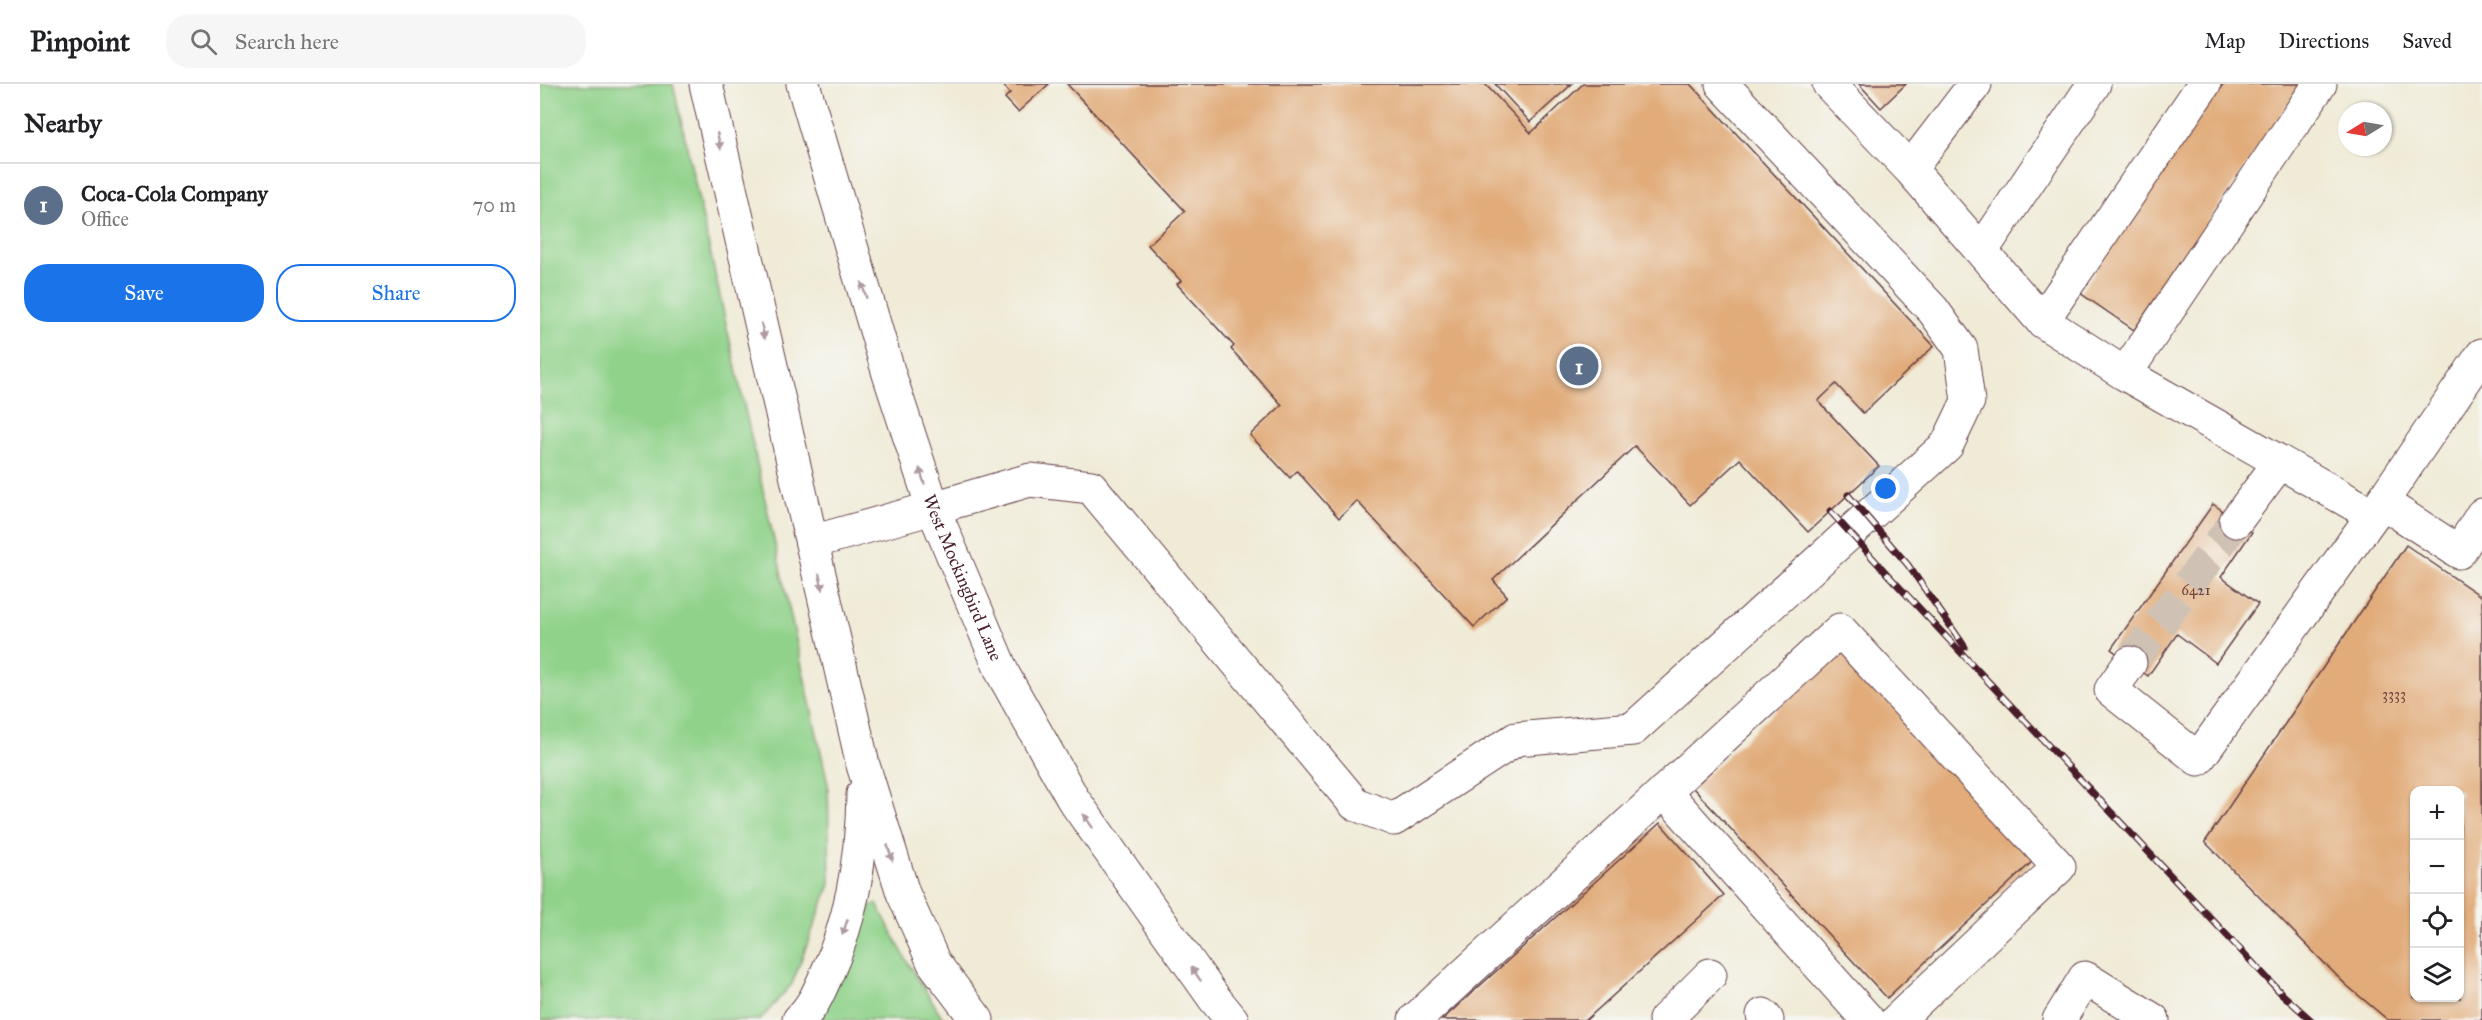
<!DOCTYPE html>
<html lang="en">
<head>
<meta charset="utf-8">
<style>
	body { margin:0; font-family:"IM FELL Great Primer",serif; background:#f6f6f6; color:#202124 }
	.controls { position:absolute; right:18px; bottom:18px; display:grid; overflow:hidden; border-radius:12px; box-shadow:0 2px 4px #0004 }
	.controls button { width:54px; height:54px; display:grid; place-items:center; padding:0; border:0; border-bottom:2px solid #e0e0e0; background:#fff; color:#202124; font:30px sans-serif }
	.compass { position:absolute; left:1798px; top:18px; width:54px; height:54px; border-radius:50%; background:#fff; box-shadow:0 2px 4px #0004; rotate:259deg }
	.you { position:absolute; left:1346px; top:405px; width:21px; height:21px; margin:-15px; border:4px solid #fff; border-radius:50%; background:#1a73e8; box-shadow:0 0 0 9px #1a73e833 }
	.badge { display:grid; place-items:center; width:39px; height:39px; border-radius:50%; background:#1a73e8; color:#fff; font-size:20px; font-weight:700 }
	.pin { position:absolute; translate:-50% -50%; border:3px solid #fff; box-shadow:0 2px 6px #0006 }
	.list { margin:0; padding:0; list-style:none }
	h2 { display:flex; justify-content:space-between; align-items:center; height:78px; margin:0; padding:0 24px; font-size:26px }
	h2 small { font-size:20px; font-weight:400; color:#757577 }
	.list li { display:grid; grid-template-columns:39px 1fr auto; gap:18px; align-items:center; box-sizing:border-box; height:84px; padding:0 24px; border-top:2px solid #e0e0e0 }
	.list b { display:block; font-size:22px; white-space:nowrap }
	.list p { margin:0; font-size:20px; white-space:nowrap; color:#757577 }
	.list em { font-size:20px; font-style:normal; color:#757577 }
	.actions { display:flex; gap:12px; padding:18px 24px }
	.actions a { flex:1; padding:14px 0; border:2px solid #1a73e8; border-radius:24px; text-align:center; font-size:21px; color:#1a73e8 }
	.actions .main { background:#1a73e8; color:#fff }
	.icon { flex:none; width:33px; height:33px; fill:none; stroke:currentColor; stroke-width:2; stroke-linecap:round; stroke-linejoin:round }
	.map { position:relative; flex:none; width:1942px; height:936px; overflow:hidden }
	header { display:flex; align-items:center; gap:36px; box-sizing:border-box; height:84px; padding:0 30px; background:#fff; border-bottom:2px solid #e0e0e0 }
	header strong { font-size:28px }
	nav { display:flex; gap:33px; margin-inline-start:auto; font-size:21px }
	.search { width:420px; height:54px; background:#f6f6f6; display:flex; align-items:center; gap:15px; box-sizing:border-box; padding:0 21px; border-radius:24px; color:#757577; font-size:22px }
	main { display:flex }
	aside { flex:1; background:#fff }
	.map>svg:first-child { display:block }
	.green { fill:#90d28a; stroke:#6d785a; stroke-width:1.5 }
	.building { fill:#e1ac7a; fill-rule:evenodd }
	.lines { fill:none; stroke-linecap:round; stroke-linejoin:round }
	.minor-tunnel { stroke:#cfc2b5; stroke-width:33; stroke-dasharray:33 16; stroke-linecap:butt }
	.minor-casing { stroke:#633e45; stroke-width:35 }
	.major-casing { stroke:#633e45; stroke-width:35 }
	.minor { stroke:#fff; stroke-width:33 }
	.major { stroke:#fff; stroke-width:33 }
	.rail-casing { stroke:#4a1f2b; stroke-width:7 }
	.rail { stroke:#f6f6f2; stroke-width:4.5; stroke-dasharray:14; stroke-linecap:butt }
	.oneway { fill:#ae9aa0 }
	.labels { text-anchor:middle; stroke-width:6; stroke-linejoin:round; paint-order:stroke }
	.number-label { font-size:15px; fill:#70423f }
	.street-label { font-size:18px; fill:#4a1f2b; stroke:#f6f6f2 }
</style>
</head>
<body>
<header>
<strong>Pinpoint</strong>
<div class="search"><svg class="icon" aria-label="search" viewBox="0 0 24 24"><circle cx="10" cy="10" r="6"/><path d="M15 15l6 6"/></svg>Search here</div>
<nav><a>Map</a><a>Directions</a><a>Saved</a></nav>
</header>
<main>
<aside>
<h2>Nearby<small></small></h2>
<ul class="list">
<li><span class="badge" style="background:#5c6f8a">1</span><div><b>Coca-Cola Company</b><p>Office</p></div><em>70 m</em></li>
</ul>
<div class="actions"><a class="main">Save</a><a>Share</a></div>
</aside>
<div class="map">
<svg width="1942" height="936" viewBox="0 0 1942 936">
	<rect width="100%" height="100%" fill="#f6f6f2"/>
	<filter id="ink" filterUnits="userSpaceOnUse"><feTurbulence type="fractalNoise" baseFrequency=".0167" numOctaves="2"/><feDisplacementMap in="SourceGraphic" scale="12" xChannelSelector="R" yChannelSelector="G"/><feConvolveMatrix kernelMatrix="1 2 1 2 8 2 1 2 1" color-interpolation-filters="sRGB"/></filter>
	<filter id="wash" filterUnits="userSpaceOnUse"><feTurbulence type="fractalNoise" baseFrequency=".008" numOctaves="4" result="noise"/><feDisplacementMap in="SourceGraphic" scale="24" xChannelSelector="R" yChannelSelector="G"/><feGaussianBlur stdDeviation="1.35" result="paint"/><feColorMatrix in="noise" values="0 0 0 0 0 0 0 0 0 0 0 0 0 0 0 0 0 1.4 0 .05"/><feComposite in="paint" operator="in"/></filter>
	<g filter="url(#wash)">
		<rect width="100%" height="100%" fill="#f0ebd7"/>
		<!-- green -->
		<path class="green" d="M 0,0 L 133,0 L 288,700 L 290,800 L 252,900 L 220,936 L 0,936 Z
			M 337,820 L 367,877 L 404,936 L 274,936 L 308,881 L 331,821 Z"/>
		<g id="blocks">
			<!-- building -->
			<path class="building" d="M 462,0 L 509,0 L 478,28 L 465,14 L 470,9 Z
				M 527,0 L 945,0 L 991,49 L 1043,0 L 1150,0 L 1394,262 L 1323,329 L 1296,300 L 1278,317 L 1339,382 L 1268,448 L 1200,375 L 1150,421 L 1095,362 L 953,496 L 967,512 L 934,543 L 817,417 L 799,434 L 757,387 L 750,394 L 710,351 L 742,321 L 691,265 L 694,262 L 637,200 L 641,197 L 608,161 L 645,127 Z
				M 955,0 L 1032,0 L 990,38 Z
				M 1319,0 L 1366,0 L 1341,24 Z
				M 1683,0 L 1762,0 L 1594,246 L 1540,209 Z
				M 1673,420 L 1712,448 L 1681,493 L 1718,520 L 1676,579 L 1637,550 L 1608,592 L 1571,565 Z
				M 1866,461 L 1942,513 L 1942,936 L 1848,936 L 1805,900 L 1665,758 ZM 1874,706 L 1920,706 L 1920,914 L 1874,914 Z
				M 1301,565 L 1495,775 L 1347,914 L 1153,704 Z
				M 1120,739 L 1184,811 L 1046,936 L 902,936 Z"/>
		</g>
	</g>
	<g filter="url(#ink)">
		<use href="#blocks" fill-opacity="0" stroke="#633e45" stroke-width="1.5"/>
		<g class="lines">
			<!-- minor-tunnel -->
			<path class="minor-tunnel" d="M 1590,579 L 1696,437"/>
			<!-- minor casing -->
			<g class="minor-casing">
				<path id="minor" d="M 1289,0 L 1370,85 L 1502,237 L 1585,290 L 1833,431 L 1942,271
					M 1370,85 L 1435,0
					M 1442,166 L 1554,0
					M 1502,237 L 1664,0
					M 1585,290 L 1780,0
					M 1842,418 L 1919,468 L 1942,431
					M 393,424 L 490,396 L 551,403 L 815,720 L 854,735 L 976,655 L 1093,645 L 1407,361 L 1428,317 L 1421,265 L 1393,226 L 1182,0
					M 1696,437 L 1740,378
					M 1590,579 L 1571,606 L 1658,675 L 1833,431
					M 1124,707 L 1328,936
					M 1223,931 L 1227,936
					M 875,936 L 1300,546 L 1519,783 L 1357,936
					M 1125,936 L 1170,891
					M 1519,936 L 1545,894 L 1613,936"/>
			</g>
			<!-- major casing -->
			<g class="major-casing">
				<g id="major">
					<path d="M 166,0 L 323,681 L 363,809 L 394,879 L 437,936"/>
					<path id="s1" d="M 263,0 L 349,290 L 393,424 L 463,590 L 533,715 L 674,914 L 692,936"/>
					<path d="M 272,458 L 393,424"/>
					<path d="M 259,936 C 272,924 278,910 285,894 C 312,836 322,773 323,710"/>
				</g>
			</g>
			<!-- minor -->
			<use href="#minor" class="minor"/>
			<!-- major -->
			<use href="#major" class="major"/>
			<!-- rail casing -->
			<g class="rail-casing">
				<path id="rail" d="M 1308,411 L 1368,481 L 1425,563
					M 1290,427 L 1349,492 L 1742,910 L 1771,936"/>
			</g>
			<!-- rail -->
			<use href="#rail" class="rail"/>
		</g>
		<!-- one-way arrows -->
		<defs><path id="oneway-solid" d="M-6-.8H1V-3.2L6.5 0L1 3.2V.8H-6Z" transform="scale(1.5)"/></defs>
		<g class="oneway">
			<use href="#oneway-solid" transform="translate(179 57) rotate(77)"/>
			<use href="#oneway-solid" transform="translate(324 206) rotate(-107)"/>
			<use href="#oneway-solid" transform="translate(223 247) rotate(77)"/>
			<use href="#oneway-solid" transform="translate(382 392) rotate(-108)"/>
			<use href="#oneway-solid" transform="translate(281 498) rotate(77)"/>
			<use href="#oneway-solid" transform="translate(548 737) rotate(-125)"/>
			<use href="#oneway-solid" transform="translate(350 769) rotate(73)"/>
			<use href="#oneway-solid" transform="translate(305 843) rotate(109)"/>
			<use href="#oneway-solid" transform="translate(656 890) rotate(-125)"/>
		</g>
	</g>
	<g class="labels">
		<!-- number labels -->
		<g class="number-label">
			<text x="1656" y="511">6421</text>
			<text x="1854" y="615">3333</text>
		</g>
		<!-- street labels -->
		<g class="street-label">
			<text dy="6" stroke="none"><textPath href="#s1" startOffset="519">West Mockingbird Lane</textPath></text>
		</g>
	</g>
</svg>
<div class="controls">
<button>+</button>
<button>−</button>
<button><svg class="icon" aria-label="locate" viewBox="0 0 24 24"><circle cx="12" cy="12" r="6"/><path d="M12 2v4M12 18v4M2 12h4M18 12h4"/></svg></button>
<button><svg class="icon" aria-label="layers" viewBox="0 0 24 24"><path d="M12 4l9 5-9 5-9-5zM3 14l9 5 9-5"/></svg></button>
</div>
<svg class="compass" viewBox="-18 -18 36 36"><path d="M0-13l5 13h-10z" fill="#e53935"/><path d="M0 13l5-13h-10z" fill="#757577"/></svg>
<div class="you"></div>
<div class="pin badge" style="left:1039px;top:282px;background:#5c6f8a">1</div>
</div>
</main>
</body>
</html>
